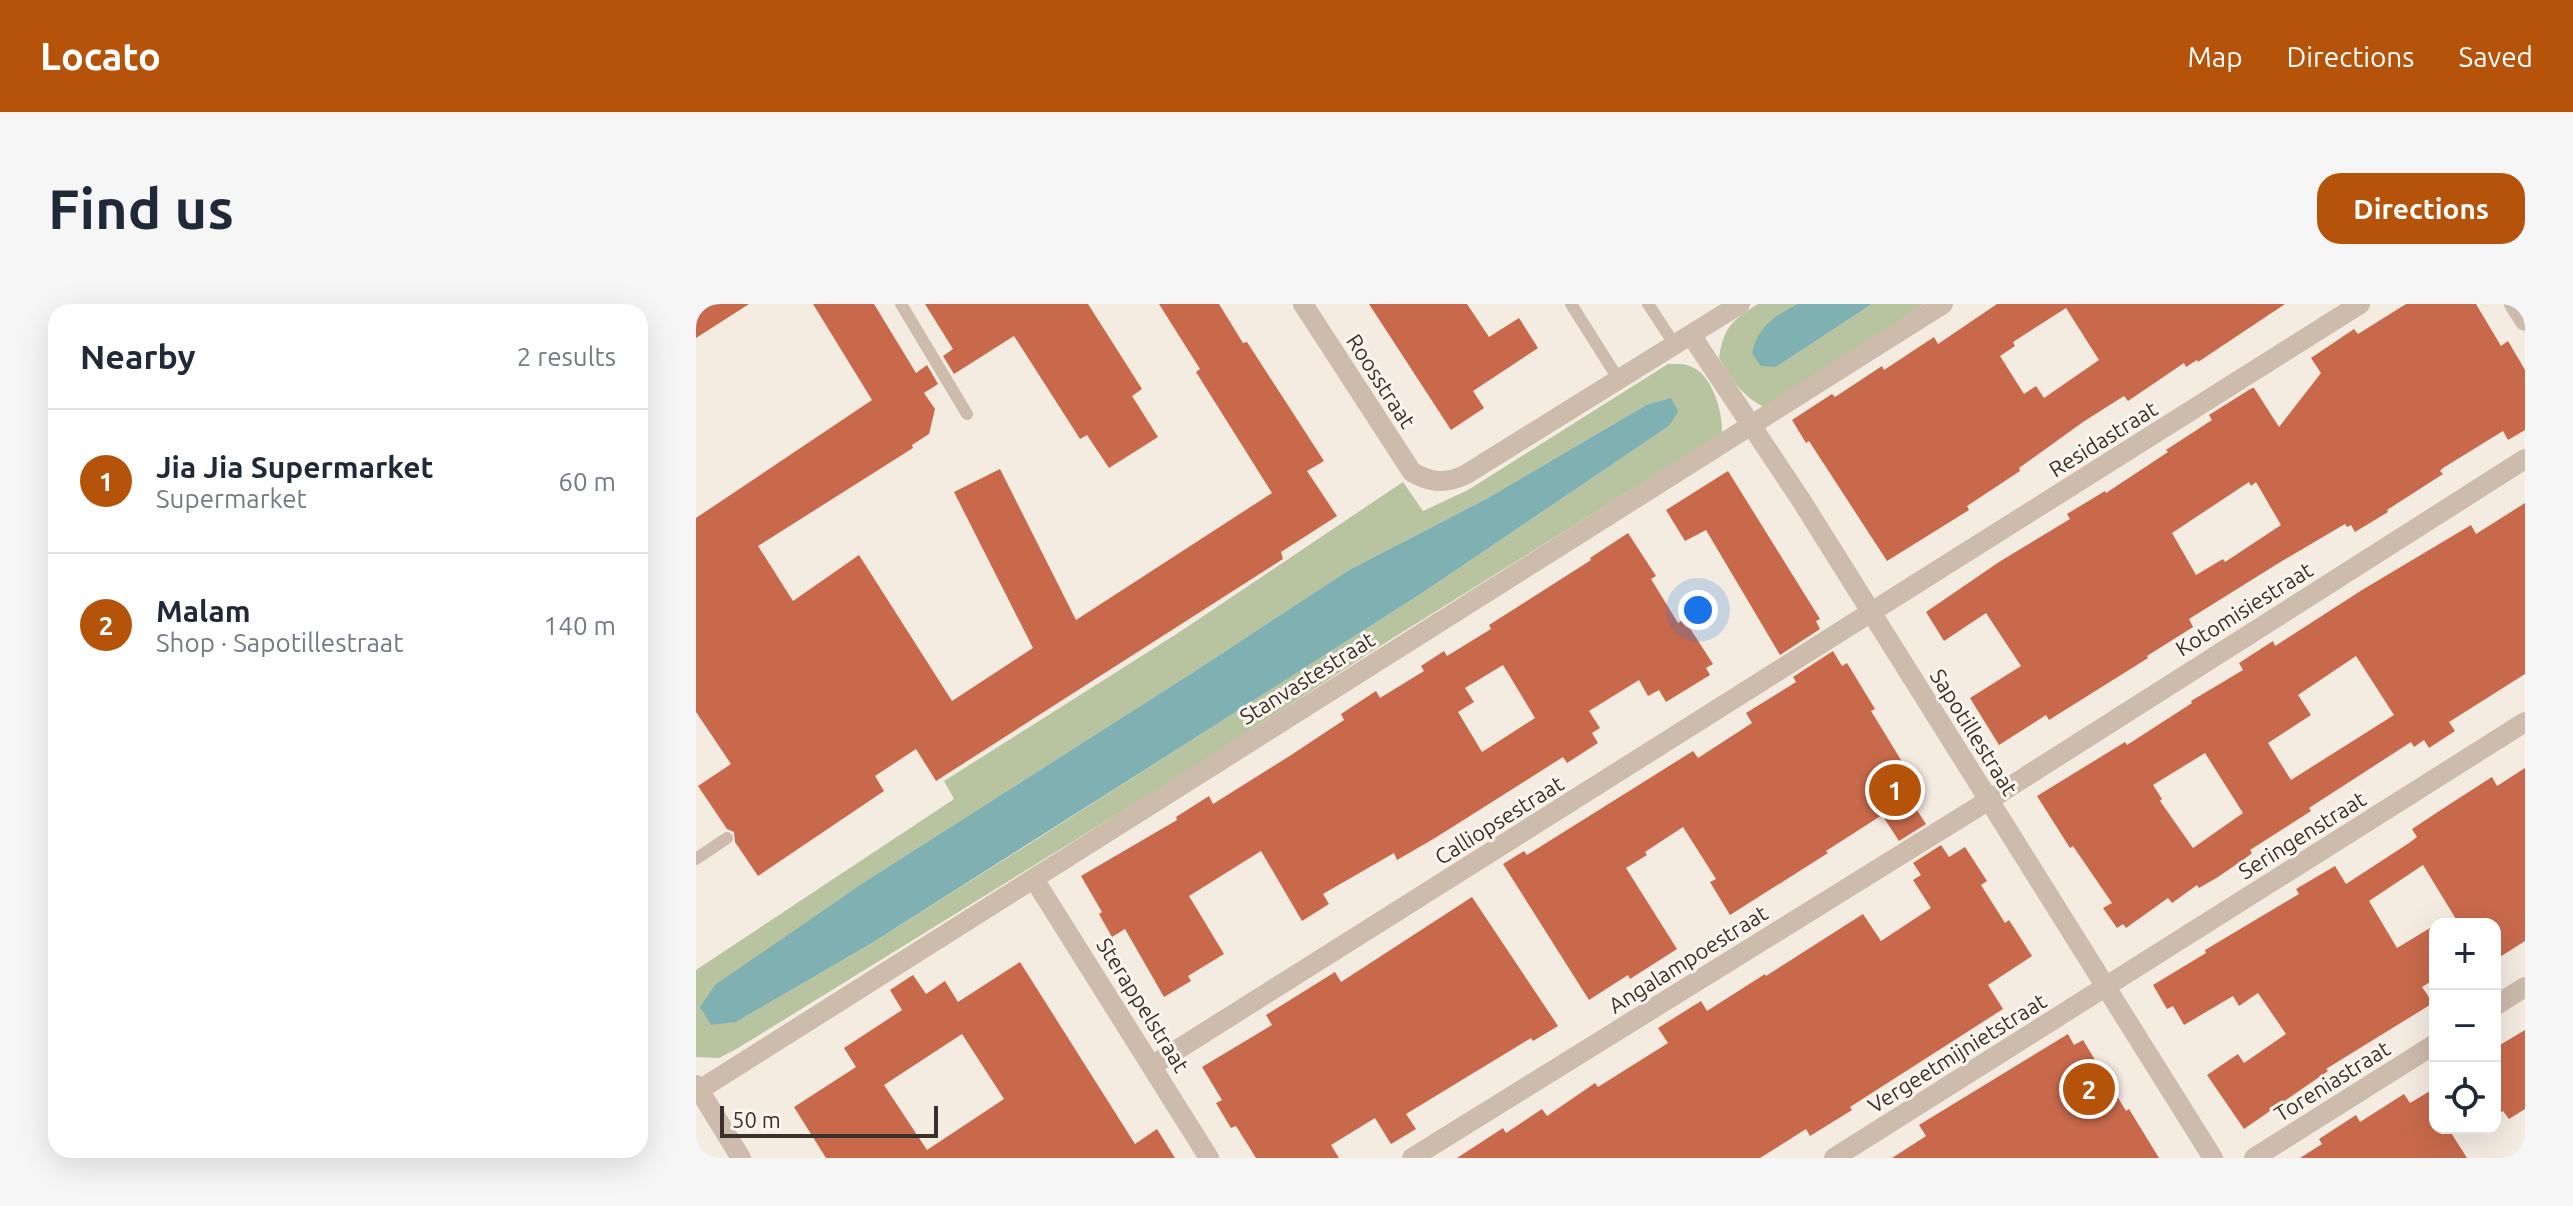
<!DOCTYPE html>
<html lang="en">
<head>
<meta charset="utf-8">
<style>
	body { margin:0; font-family:Ubuntu,sans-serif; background:#f6f6f7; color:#1f2937 }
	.controls { position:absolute; right:24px; bottom:24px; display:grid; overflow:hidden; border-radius:16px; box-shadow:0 8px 32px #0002 }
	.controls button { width:72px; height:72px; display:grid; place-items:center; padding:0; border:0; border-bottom:2px solid #e0e1e3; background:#fff; color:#1f2937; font:40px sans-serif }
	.scale { position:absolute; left:24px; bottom:20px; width:218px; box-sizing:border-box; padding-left:8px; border:4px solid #3b302b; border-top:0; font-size:22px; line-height:28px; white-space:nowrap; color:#3b302b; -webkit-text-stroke:6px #fbf5ee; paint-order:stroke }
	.you { position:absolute; left:1002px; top:306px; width:28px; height:28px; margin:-20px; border:6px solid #fff; border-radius:50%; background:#1a73e8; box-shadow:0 0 0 12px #1a73e833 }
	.badge { display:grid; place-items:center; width:52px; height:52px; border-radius:50%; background:#b45309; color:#fff; font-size:26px; font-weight:700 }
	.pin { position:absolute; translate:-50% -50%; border:4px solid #fff; box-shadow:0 2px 8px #0006 }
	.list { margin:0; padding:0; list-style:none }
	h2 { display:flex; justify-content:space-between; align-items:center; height:104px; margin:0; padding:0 32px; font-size:34px }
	h2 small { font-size:26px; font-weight:400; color:#747a83 }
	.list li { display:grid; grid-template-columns:52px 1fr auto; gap:24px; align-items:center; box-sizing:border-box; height:144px; padding:0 32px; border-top:2px solid #e0e1e3 }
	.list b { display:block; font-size:30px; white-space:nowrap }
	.list p { margin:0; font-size:26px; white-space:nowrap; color:#747a83 }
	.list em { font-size:26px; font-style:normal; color:#747a83 }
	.icon { flex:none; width:44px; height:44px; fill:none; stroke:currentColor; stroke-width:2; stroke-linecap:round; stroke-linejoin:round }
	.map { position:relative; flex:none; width:1829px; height:854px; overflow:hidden; border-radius:24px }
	header { display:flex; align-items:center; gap:48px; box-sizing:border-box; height:112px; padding:0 40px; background:#b45309; color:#fff }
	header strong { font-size:38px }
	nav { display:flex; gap:44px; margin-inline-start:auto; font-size:28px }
	.intro { display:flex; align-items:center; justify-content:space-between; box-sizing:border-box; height:192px; padding:0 48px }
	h1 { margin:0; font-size:56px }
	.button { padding:20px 36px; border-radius:24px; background:#b45309; color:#fff; font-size:28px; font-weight:700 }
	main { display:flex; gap:48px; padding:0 48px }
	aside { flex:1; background:#fff; border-radius:24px; box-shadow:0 8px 32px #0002 }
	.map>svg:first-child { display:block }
	.green { fill:#b8c4a0; fill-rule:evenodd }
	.water { fill:#7fb0b2 }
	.building { fill:#c8694b; fill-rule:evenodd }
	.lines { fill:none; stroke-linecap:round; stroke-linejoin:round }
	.service { stroke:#cdbbac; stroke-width:12 }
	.minor { stroke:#cdbbac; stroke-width:20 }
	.labels { text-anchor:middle; stroke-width:6; stroke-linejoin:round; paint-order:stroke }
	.street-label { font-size:22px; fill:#3b302b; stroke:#fbf5ee }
</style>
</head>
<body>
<header>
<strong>Locato</strong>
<nav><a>Map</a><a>Directions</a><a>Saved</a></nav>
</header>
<div class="intro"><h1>Find us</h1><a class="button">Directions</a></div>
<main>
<aside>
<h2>Nearby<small>2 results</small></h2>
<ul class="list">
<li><span class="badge">1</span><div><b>Jia Jia Supermarket</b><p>Supermarket</p></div><em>60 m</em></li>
<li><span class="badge">2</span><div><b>Malam</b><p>Shop · Sapotillestraat</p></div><em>140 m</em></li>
</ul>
</aside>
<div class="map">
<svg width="1829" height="854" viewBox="0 0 1829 854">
	<rect width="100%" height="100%" fill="#f4ebe1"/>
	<!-- green -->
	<path class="green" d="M 1062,0 L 1101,0 L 1086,9 L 1080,63 L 1176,0 L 1228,0 L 1071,104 C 1048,95 1035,75 1023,54 C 1028,23 1035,17 1062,0 Z
		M 972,60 C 982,60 990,59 998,64 C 1017,74 1027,109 1026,129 L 689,339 L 488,469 L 42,744 L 23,754 L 0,753 L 0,666 L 258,495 L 248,477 L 482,329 L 707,178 L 727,207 L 772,186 ZM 975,94 L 973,122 L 726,289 L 330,542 L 176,639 L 40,718 L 173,575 L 496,369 L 653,266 L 790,195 L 952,100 Z"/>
	<!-- water -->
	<path class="water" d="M 1101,0 L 1176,0 L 1080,63 L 1065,62 L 1056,49 C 1062,22 1078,13 1101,0 Z
		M 975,94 L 982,107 L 973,122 L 726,289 L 488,441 L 176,639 L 40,718 L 15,721 L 4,703 L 19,681 L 173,575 L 496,369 L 653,266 L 790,195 L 952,100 Z"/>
	<!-- building -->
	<path class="building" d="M 0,0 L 53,0 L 0,34 Z
		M 117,0 L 178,0 L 220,69 L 231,61 L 242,80 L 228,89 L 239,105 L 233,130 L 216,141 L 217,144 L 62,242 L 97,297 L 163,251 L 256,397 L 337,344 L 258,188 L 304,165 L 380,316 L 576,189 L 500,68 L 504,65 L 463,0 L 523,0 L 547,39 L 551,38 L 628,157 L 611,167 L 641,212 L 585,248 L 587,255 L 240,477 L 220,445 L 179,472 L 188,487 L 62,572 L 39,538 L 38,528 L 31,525 L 2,482 L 35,460 L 0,408 L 0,214 L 176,96 Z
		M 229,0 L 392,0 L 446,85 L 436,92 L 462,133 L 413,164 L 391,131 L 384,135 L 318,32 L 258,70 L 247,52 L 257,45 Z
		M 673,0 L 771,0 L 793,33 L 823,14 L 842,44 L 777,87 L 788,104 L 755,126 Z
		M 1301,0 L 1589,0 L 1502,58 L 1501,56 L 1490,63 L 1488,59 L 1432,97 L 1428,92 L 1387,118 L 1323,164 L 1324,167 L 1271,202 L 1273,206 L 1191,257 L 1113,137 L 1110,139 L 1096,116 L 1136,90 L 1139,93 L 1186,62 L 1188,66 L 1238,33 L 1242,40 ZM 1370,4 L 1403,56 L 1348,94 L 1340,82 L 1328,90 L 1304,52 L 1319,42 L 1317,38 Z
		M 1710,0 L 1780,0 L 1805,42 L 1812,37 L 1829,66 L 1829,126 L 1812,136 L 1807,127 L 1747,164 L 1744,167 L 1747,170 L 1691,206 L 1692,208 L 1659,228 L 1655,221 L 1651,223 L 1649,220 L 1586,257 L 1493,315 L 1497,323 L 1451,352 L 1452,354 L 1353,416 L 1350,411 L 1303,441 L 1274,394 L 1325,362 L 1290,309 L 1248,337 L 1230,308 L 1303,258 L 1374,215 L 1371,210 L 1409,187 L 1410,189 L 1472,148 L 1470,146 L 1516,116 L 1513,111 L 1556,84 L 1558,84 L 1583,123 L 1625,69 L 1615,54 L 1658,25 L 1662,30 ZM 1553,178 L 1555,182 L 1560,178 L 1585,221 L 1529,258 L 1527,255 L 1500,271 L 1476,229 Z
		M 1032,167 L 1124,315 L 1120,317 L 1124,325 L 1084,351 L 1010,226 L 989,237 L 970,206 Z
		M 1829,199 L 1829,370 L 1753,418 L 1759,427 L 1733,444 L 1728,436 L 1718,443 L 1715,438 L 1613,504 L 1615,507 L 1554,546 L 1556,549 L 1551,553 L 1522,573 L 1503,584 L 1501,581 L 1476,599 L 1472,594 L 1430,624 L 1427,620 L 1421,624 L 1407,604 L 1416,599 L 1377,542 L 1374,544 L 1341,492 L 1429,438 L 1431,441 L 1496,399 L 1495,397 L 1547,366 L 1543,359 L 1577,337 L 1579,342 L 1666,286 L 1775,221 L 1780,230 ZM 1660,352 L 1698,411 L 1595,476 L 1572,439 L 1615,411 L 1602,391 ZM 1509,449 L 1547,509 L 1497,544 L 1464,497 L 1466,495 L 1457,481 Z
		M 932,229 L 960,272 L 955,275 L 982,319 L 988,315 L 1017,360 L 1010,364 L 1014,371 L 970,398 L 963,386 L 952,392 L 943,376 L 893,407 L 904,424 L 896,429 L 902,439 L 871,459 L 867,453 L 739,534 L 701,556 L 698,549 L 627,590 L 633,600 L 606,617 L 565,547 L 493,592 L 528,650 L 492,672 L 495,677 L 468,693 L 429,625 L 416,633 L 403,610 L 406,608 L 385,572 L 481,516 L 480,513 L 513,492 L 517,500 L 592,453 L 648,416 L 645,410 L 680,387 L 684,394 L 728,367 L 725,362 L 748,347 L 751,352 L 795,325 L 793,321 L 895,256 L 894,254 ZM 807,361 L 839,414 L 786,448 L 762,408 L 778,398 L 769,384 Z
		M 1137,347 L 1146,362 L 1151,359 L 1179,405 L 1175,407 L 1224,487 L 1213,494 L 1230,520 L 1203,537 L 1186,511 L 1130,547 L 1132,549 L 1034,611 L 1014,578 L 1020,575 L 987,523 L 949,548 L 951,551 L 930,564 L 981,645 L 934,675 L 932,671 L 893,696 L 807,560 L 828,547 L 831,551 L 997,447 L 1002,454 L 1056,419 L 1050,409 L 1100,378 L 1097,373 Z
		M 1829,464 L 1829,637 L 1799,656 L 1799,620 L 1763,620 L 1727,561 L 1673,597 L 1701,644 L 1739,621 L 1739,675 L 1726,683 L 1737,699 L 1630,765 L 1632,767 L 1548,825 L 1511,771 L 1542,750 L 1548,759 L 1590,730 L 1562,689 L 1543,702 L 1537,692 L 1488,721 L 1477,702 L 1471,705 L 1457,681 L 1510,649 L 1509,646 L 1603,590 L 1600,585 L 1639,562 L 1650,580 L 1713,539 L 1721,533 L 1716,525 L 1757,498 L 1796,473 L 1801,482 Z
		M 1245,541 L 1253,553 L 1269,543 L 1291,577 L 1285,581 L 1309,619 L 1313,616 L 1336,652 L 1292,681 L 1307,705 L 1154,803 L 1156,806 L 1114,832 L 1110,825 L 1064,854 L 761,854 L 807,824 L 810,829 L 846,805 L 851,812 L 899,779 L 902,783 L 972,739 L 962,724 L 1005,697 L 1011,707 L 1069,670 L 1070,672 L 1167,610 L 1185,637 L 1235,604 L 1217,576 L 1225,571 L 1217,559 Z
		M 776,593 L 862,722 L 837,737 L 835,734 L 710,810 L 720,825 L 695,840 L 679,814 L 635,841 L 643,854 L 560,854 L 540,822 L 535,824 L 520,799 L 526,796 L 506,763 L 576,721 L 570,711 L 639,668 L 645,678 Z
		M 324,658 L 439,840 L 461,825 L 479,854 L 130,854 L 98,803 L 160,763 L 148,744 L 206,706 L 194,686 L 217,671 L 230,690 L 249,677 L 262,698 ZM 266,730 L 308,795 L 231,846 L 188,781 Z
		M 1829,726 L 1829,805 L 1813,815 L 1807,807 L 1799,812 L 1799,744 Z
		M 1372,730 L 1378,741 L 1387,736 L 1430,807 L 1433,805 L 1463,854 L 1196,854 L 1230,832 L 1223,821 Z
		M 1739,784 L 1739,824 L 1752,824 L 1771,854 L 1604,854 L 1626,840 L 1623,835 L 1660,811 L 1664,818 L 1708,790 L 1714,799 Z"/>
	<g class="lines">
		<!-- service -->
		<path class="service" d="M 205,0 L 271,110
			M 875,0 L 923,76
			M 952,0 L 979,41
			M 0,555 L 31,534"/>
		<!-- minor -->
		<path class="minor" d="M 607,0 L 716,168 C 735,179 749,180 769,171 L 1044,0
			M 1818,0 L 1829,17
			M 995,31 L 1105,196 L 1517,854
			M 338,575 L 513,854
			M 1799,702 L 1829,683
			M 457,761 L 1664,0
			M 0,781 L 45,854
			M 0,788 L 1247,0
			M 716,854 L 1293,496 L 1829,155
			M 1138,854 L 1829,418
			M 1558,854 L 1739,740"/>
	</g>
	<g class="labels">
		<!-- street labels -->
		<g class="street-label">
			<text transform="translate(685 77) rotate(57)" y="8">Roosstraat</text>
			<text transform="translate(1407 135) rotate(-32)" y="8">Residastraat</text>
			<text transform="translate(1548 305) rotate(-32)" y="8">Kotomisiestraat</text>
			<text transform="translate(611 374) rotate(-32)" y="8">Stanvastestraat</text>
			<text transform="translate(1278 428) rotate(58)" y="8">Sapotillestraat</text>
			<text transform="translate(803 516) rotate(-32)" y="8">Calliopsestraat</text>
			<text transform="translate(1606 531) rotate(-32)" y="8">Seringenstraat</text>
			<text transform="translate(992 655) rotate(-32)" y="8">Angalampoestraat</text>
			<text transform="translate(447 701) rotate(58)" y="8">Sterappelstraat</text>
			<text transform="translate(1261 749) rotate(-32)" y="8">Vergeetmijnietstraat</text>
			<text transform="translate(1636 777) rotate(-32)" y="8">Toreniastraat</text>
		</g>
	</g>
</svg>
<div class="controls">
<button>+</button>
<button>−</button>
<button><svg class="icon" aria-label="locate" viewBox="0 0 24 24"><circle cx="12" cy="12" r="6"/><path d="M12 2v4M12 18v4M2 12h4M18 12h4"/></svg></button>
</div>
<div class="scale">50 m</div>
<div class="you"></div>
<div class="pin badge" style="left:1199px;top:486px">1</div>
<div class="pin badge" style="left:1393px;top:785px">2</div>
</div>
</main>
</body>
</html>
